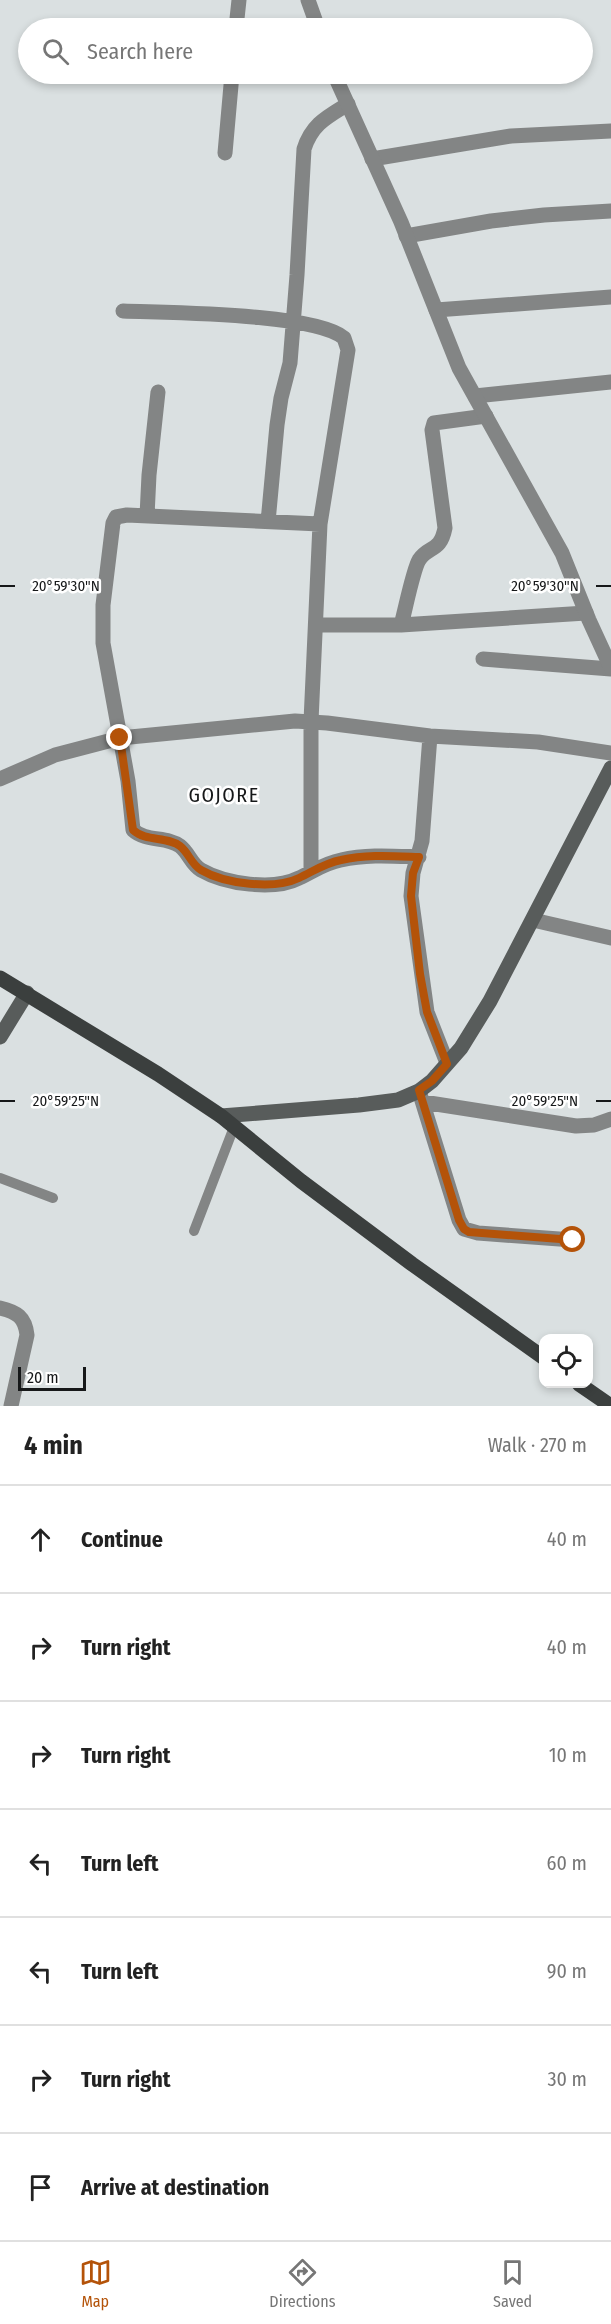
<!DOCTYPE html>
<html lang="en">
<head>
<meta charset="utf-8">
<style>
	body { margin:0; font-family:"Fira Sans Condensed",sans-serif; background:#f2f2f2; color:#222 }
	.controls { position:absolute; right:18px; bottom:18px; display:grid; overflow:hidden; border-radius:12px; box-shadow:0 3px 9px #0003 }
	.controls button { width:54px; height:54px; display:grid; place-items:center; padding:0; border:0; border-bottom:2px solid #e0e0e0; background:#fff; color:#222; font:30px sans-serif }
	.scale { position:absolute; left:18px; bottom:15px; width:68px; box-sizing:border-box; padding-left:6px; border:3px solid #161819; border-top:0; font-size:16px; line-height:21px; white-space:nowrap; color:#161819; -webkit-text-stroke:4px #fff; paint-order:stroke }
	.stop { position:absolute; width:18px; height:18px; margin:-14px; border:4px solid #b45309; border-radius:50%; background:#fff }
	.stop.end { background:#b45309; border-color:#fff; box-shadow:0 2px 6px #0008 }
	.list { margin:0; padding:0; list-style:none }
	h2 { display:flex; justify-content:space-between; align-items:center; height:78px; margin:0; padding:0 24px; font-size:26px }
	h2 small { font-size:20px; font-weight:400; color:#767676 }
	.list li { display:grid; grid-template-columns:39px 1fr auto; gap:18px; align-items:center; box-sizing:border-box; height:108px; padding:0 24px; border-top:2px solid #e0e0e0 }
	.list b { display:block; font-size:22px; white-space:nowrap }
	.list em { font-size:20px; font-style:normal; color:#767676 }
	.icon { flex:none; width:33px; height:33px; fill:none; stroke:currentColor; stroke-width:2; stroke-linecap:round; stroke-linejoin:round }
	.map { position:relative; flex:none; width:611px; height:1406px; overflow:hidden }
	.search { position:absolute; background:#fff; box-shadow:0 3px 9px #0003; left:18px; right:18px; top:18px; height:66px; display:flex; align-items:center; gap:15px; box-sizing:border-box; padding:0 21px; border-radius:33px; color:#767676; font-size:22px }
	.sheet { height:834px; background:#fff }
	nav { display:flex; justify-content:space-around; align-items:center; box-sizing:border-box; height:84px; border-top:2px solid #e0e0e0; background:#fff; font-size:16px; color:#767676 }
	nav a { display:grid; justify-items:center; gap:3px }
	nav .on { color:#b45309 }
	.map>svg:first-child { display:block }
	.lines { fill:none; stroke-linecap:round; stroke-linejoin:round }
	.service { stroke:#838585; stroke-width:10 }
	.minor { stroke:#838585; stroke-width:15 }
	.tertiary { stroke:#838585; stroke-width:15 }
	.secondary { stroke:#585c5b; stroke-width:15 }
	.primary { stroke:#3b3f3e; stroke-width:15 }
	.route { stroke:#b45309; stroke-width:8 }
	.ticks { fill:none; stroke:#161819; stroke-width:2 }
	.labels { text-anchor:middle; stroke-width:5; stroke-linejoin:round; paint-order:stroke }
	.quarter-label { font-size:20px; letter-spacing:1.5px; fill:#161819; stroke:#fff }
	.ticks-label { font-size:15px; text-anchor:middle; fill:#161819; stroke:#fff; stroke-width:5; stroke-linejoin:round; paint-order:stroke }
</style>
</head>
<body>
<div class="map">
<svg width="611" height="1406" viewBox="0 0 611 1406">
	<rect width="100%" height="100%" fill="#dae0e1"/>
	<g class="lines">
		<!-- service -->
		<path class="service" d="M 0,1178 L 53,1198
			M 194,1231 L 234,1127"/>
		<!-- minor -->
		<path class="minor" d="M 236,28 L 239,0
			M 225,153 L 232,74
			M 372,159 L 511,136 L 611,131
			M 406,236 L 491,221 L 544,215 L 611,211
			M 436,310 L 611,297
			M 123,311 C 167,313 314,313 344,338 L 348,350 L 320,524 L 311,721 L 311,871
			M 475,396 L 611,382
			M 147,516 L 149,475 L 158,392
			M 268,522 L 277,425 L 281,398 L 290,363 L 297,275 L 304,149 C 312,124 327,117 348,104
			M 320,524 L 127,515 L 116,517 L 113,523 L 103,605 L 103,643 L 128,781 L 133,830 C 146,842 167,836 180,846 C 189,853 191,864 201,870 C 225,884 274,891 299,878 C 314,871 325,863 341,860 C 367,854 392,856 419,857
			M 316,625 L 401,625 L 586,613
			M 401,625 C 405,611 413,570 419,560 C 429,545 440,553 445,528 L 432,430 L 434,423 L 486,416
			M 483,659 L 611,669
			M 430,736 L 422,841 L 413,873 L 411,896 L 427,1012 L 447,1063
			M 0,779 L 55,755 L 120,738 L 295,721 L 327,723 L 430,736 L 538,742 L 611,753
			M 533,920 L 611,938
			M 419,1091 L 459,1220 L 464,1229 L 478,1233 L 573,1240
			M 423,1102 L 576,1126 L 594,1125 L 611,1119
			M 0,1308 C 17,1312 25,1317 27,1335 L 11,1406"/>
		<!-- tertiary -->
		<path class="tertiary" d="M 308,0 L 318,28
			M 334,74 L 401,222 L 459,368 L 562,553 L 589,620 L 611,668"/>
		<!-- secondary -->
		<path class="secondary" d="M 0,1037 L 27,993
			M 221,1116 L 359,1105 L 398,1100 L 419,1091 L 432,1081 L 461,1048 L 490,1001 L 611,768"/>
		<!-- primary -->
		<path class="primary" d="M 0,978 L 158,1074 L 221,1116 L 301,1181 L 412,1264 L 544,1358
			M 579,1384 L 611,1406"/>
	</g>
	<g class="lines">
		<!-- route -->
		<path class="route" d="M 120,738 L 133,830 C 146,842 167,836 180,846 C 189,853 191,864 201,870 C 225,884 274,890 299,878 C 314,871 325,863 341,860 C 366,854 393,856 419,857 L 413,873 L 411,896 L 420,974 L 427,1012 L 447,1064 L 432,1081 L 419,1090 L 459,1220 L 464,1229 L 469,1232 L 573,1240"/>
	</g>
	<!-- ticks -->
	<path class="ticks" d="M 0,586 L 15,586M 596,586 L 611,586M 0,1101 L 15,1101M 596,1101 L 611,1101"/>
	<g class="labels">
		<!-- quarter labels -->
		<g class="quarter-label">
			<text x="224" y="802">GOJORE</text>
		</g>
	</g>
	<g class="ticks-label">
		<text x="66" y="591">20°59'30"N</text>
		<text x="545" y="591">20°59'30"N</text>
		<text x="66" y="1106">20°59'25"N</text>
		<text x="545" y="1106">20°59'25"N</text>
	</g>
</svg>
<div class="controls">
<button><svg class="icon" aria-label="locate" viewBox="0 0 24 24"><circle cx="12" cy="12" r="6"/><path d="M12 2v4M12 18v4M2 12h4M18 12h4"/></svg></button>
</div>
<div class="scale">20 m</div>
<div class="stop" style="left:573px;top:1240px"></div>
<div class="stop end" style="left:120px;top:738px"></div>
<div class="search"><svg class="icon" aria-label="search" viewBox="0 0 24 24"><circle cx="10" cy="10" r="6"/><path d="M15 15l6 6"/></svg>Search here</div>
</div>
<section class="sheet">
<h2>4 min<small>Walk · 270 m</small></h2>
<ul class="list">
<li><svg class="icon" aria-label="ahead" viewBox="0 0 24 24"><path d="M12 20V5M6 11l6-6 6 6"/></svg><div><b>Continue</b></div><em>40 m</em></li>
<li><svg class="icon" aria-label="right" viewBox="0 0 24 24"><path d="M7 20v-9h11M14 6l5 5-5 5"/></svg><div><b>Turn right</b></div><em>40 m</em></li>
<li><svg class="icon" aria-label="right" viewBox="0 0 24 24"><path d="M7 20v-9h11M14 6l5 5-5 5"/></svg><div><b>Turn right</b></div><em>10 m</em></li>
<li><svg class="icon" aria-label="left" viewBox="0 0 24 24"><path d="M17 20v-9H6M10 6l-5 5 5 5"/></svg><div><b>Turn left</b></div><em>60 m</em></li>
<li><svg class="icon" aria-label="left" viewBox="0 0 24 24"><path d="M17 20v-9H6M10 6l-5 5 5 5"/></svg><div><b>Turn left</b></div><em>90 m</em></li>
<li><svg class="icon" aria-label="right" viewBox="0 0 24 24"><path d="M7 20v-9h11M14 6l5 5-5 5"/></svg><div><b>Turn right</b></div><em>30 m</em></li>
<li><svg class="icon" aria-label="arrive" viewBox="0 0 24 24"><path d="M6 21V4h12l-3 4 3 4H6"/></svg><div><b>Arrive at destination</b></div></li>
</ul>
</section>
<nav>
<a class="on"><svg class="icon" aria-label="map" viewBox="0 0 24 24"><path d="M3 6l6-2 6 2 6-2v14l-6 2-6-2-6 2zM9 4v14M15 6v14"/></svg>Map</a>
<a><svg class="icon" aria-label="directions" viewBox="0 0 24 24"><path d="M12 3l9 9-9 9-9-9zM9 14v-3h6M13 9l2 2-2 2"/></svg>Directions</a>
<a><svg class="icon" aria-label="saved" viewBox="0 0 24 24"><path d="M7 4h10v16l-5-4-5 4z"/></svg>Saved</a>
</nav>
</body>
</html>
